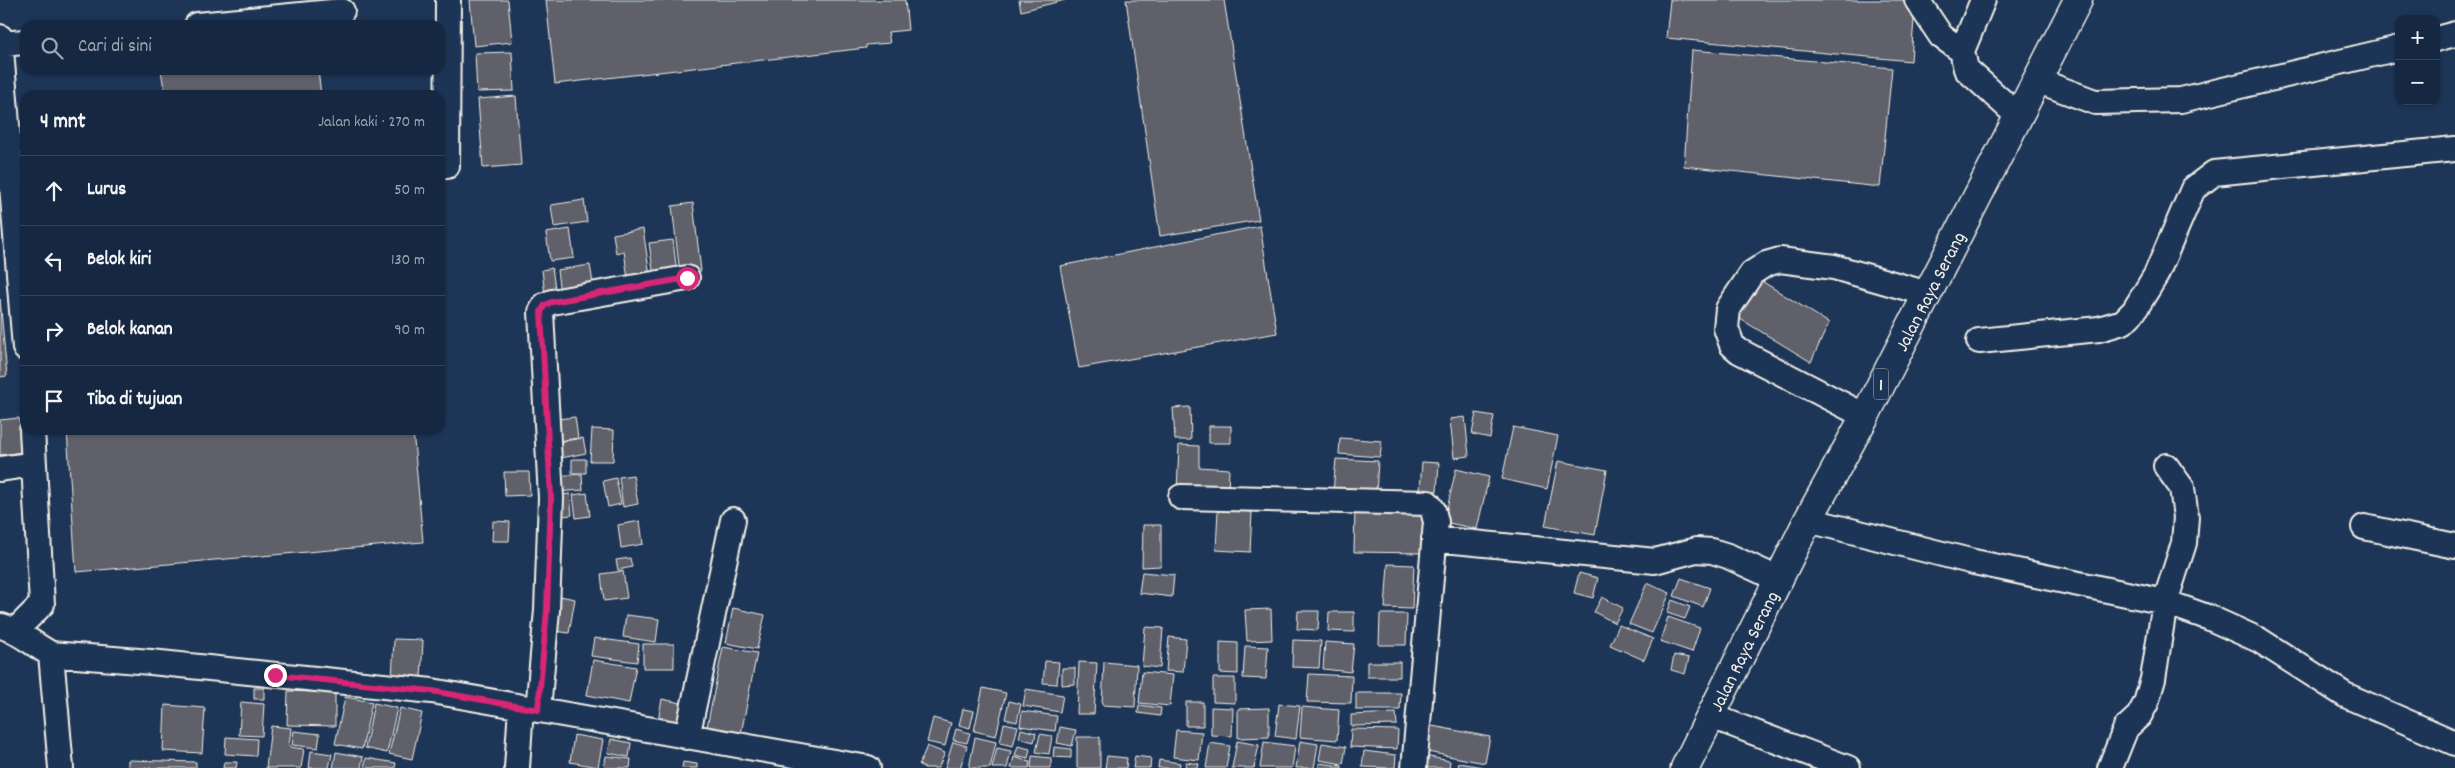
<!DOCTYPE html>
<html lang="id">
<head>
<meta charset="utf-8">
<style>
	body { margin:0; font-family:Dekko,sans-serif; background:#23344c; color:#f1f3f6 }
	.controls { position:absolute; right:15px; top:15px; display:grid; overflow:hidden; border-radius:10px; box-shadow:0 1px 4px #0004 }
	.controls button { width:45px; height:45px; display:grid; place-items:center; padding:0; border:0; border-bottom:1px solid #35445a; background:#162841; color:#f1f3f6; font:25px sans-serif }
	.stop { position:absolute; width:15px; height:15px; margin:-11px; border:4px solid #db2777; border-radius:50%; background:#fff }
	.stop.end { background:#db2777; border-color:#fff; box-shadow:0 1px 5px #0008 }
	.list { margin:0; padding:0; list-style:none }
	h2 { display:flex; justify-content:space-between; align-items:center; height:65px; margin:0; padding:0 20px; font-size:21px }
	h2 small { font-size:16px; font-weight:400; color:#9ea6b1 }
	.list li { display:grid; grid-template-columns:32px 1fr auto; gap:15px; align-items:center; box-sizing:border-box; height:70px; padding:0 20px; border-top:1px solid #35445a }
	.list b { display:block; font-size:19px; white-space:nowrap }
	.list em { font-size:16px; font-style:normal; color:#9ea6b1 }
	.icon { flex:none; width:28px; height:28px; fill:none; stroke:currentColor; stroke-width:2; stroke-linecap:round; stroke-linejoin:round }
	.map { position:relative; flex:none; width:2455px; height:768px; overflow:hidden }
	.search { position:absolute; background:#162841; box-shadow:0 1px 4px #0004; left:20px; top:20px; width:425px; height:55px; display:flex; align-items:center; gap:12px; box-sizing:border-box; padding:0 18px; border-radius:15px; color:#9ea6b1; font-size:19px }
	.panel { position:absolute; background:#162841; box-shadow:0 1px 4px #0004; left:20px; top:90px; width:425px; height:345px; border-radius:15px }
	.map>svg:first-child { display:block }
	.building { fill:#5f6169; stroke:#f4f1e8 }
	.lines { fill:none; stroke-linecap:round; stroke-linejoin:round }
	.minor-casing { stroke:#f4f1e8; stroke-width:28 }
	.highway-casing { stroke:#f4f1e8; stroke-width:31 }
	.minor { stroke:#1d3557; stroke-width:24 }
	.highway { stroke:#1d3557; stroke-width:28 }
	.route { stroke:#db2777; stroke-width:6 }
	.labels { text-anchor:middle; stroke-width:5; stroke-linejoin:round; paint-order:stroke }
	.shield { fill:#1d3557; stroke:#b4b9bc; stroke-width:1 }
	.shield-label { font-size:18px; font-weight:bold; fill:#f4f1e8 }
	.street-label { font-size:19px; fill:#f4f1e8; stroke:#1d3557 }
</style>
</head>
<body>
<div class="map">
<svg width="2455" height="768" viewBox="0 0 2455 768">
	<rect width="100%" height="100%" fill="#1d3557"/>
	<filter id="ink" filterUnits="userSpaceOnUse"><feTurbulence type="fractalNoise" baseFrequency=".02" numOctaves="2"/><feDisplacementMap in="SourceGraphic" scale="10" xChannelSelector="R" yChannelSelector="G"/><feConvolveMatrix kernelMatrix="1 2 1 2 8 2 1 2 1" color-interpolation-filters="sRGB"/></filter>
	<g filter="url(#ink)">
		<!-- building -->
		<path class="building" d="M 470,0 L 508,0 L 512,42 L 474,46 Z
			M 546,0 L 905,0 L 908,30 L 888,32 L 890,43 L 866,45 L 866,48 L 555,84 Z
			M 1019,0 L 1065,0 L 1021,11 Z
			M 1126,0 L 1224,0 L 1259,220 L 1160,236 Z
			M 1670,0 L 1912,0 L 1915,4 L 1911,61 L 1666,38 Z
			M 1692,50 L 1892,68 L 1880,187 L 1684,166 Z
			M 512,52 L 514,91 L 477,92 L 475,53 Z
			M 161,70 L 318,70 L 321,95 L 165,95 Z
			M 516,96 L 521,165 L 483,168 L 478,99 Z
			M 584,200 L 587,222 L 554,227 L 551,205 Z
			M 693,203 L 701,271 L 680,274 L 672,206 Z
			M 1260,226 L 1277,333 L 1079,368 L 1060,266 Z
			M 570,229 L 574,258 L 550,261 L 546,233 Z
			M 643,229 L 650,276 L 628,279 L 624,251 L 616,253 L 613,234 Z
			M 673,240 L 677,274 L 654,277 L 649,243 Z
			M 590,265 L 594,289 L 560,294 L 557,270 Z
			M 552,268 L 556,294 L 545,295 L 542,270 Z
			M 1760,280 L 1829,323 L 1811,362 L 1737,317 Z
			M 0,299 L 7,376 L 0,377 Z
			M 1190,407 L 1191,440 L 1175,440 L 1173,408 Z
			M 1476,413 L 1494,416 L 1490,438 L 1472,434 Z
			M 575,417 L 578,438 L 551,442 L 548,420 Z
			M 1465,417 L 1469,456 L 1454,458 L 1450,419 Z
			M 19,418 L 23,452 L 0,455 L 0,420 Z
			M 1209,426 L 1231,426 L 1231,443 L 1209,443 Z
			M 1513,427 L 1558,436 L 1547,489 L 1502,479 Z
			M 592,429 L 614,430 L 613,461 L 590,461 Z
			M 67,430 L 413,430 L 423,542 L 76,572 Z
			M 583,438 L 586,453 L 561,458 L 558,442 Z
			M 1340,438 L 1382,441 L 1380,457 L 1339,454 Z
			M 1179,445 L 1199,446 L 1199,467 L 1229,469 L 1228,493 L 1177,491 Z
			M 572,459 L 586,459 L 586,473 L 572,473 Z
			M 1336,459 L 1378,461 L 1376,495 L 1333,492 Z
			M 1558,461 L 1607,470 L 1595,535 L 1545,526 Z
			M 1422,462 L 1439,463 L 1437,491 L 1420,490 Z
			M 1456,469 L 1489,477 L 1477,529 L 1444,522 Z
			M 504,472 L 529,472 L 530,495 L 505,496 Z
			M 582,474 L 583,490 L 555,492 L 554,476 Z
			M 633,475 L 638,504 L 623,507 L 619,477 Z
			M 616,478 L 621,504 L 608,507 L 603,481 Z
			M 587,493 L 590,516 L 576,518 L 573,495 Z
			M 570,494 L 572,515 L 554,517 L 552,496 Z
			M 1355,507 L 1426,508 L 1425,553 L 1354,552 Z
			M 1218,510 L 1252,512 L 1250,552 L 1216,550 Z
			M 493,521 L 510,522 L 509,541 L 492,541 Z
			M 640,521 L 643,544 L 621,548 L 618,525 Z
			M 1143,525 L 1161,525 L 1161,566 L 1142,567 Z
			M 630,558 L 632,567 L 618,570 L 616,560 Z
			M 1388,564 L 1414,565 L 1412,609 L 1385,608 Z
			M 623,571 L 627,598 L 604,601 L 601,574 Z
			M 1142,572 L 1174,575 L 1172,597 L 1139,593 Z
			M 1579,573 L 1598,578 L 1593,598 L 1574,593 Z
			M 1681,578 L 1710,588 L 1703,607 L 1674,596 Z
			M 1647,583 L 1670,593 L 1652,633 L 1629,624 Z
			M 555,595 L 575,599 L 569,633 L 548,630 Z
			M 1602,597 L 1623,608 L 1615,623 L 1594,612 Z
			M 1672,600 L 1690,607 L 1685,619 L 1667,613 Z
			M 733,608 L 765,615 L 757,649 L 726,643 Z
			M 1271,609 L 1272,640 L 1247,641 L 1245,610 Z
			M 1298,611 L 1319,611 L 1318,630 L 1297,629 Z
			M 1329,612 L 1354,612 L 1354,632 L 1328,631 Z
			M 1380,614 L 1407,614 L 1406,645 L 1379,645 Z
			M 626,615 L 659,619 L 656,642 L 623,637 Z
			M 1668,617 L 1700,628 L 1692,652 L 1660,641 Z
			M 1619,625 L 1653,639 L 1644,660 L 1610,645 Z
			M 1145,627 L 1163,628 L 1160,668 L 1142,666 Z
			M 1169,637 L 1186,639 L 1183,672 L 1166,671 Z
			M 594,638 L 639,644 L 637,662 L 591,656 Z
			M 394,639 L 423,640 L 421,680 L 392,679 Z
			M 1293,640 L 1321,641 L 1319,668 L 1292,667 Z
			M 1220,642 L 1238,643 L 1238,674 L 1220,673 Z
			M 1325,642 L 1354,644 L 1351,672 L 1323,669 Z
			M 643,644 L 674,644 L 674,668 L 643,668 Z
			M 1245,646 L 1268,647 L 1266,679 L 1243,678 Z
			M 723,647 L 757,653 L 739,744 L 705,737 Z
			M 1674,655 L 1689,658 L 1685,674 L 1671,670 Z
			M 593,660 L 636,667 L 629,703 L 587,695 Z
			M 1045,661 L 1059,662 L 1057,684 L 1043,683 Z
			M 1079,662 L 1097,663 L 1094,714 L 1077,714 Z
			M 1104,662 L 1137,665 L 1135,707 L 1102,705 Z
			M 1367,662 L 1400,662 L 1400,677 L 1367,677 Z
			M 1062,668 L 1075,668 L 1075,684 L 1062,685 Z
			M 1142,672 L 1173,675 L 1170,706 L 1139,703 Z
			M 1309,674 L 1352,676 L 1351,703 L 1307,702 Z
			M 1213,678 L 1235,678 L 1235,703 L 1213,702 Z
			M 254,688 L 264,688 L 264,699 L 254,699 Z
			M 983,688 L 1006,693 L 996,736 L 974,731 Z
			M 1026,689 L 1063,695 L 1060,712 L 1023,706 Z
			M 288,691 L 335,693 L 335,726 L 287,725 Z
			M 1356,693 L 1401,693 L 1400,710 L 1356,710 Z
			M 345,697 L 372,702 L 362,749 L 335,744 Z
			M 662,699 L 690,705 L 684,731 L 657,726 Z
			M 1009,701 L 1021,704 L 1017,722 L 1005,719 Z
			M 241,702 L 264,704 L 262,736 L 239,735 Z
			M 1186,702 L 1203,702 L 1203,726 L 1186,726 Z
			M 374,703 L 397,708 L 387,753 L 365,748 Z
			M 1279,704 L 1300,706 L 1296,739 L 1275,736 Z
			M 165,705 L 205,708 L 202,753 L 163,751 Z
			M 1139,705 L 1161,708 L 1160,716 L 1138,713 Z
			M 1211,707 L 1233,708 L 1232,736 L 1211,735 Z
			M 1302,707 L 1339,710 L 1337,740 L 1300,737 Z
			M 400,708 L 422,713 L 412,759 L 389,754 Z
			M 1269,708 L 1269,737 L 1238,738 L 1238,709 Z
			M 963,709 L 974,711 L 970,728 L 959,725 Z
			M 1022,711 L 1057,716 L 1055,731 L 1020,726 Z
			M 1396,713 L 1397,725 L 1351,726 L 1351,715 Z
			M 933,718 L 951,723 L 945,746 L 927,742 Z
			M 1004,723 L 1018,726 L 1013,746 L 1000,743 Z
			M 1427,725 L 1490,737 L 1485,763 L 1422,751 Z
			M 271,726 L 291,728 L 289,747 L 304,749 L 301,768 L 266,768 Z
			M 1060,727 L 1076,730 L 1072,746 L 1057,743 Z
			M 956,729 L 970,733 L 967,743 L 953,740 Z
			M 1021,729 L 1036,733 L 1034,742 L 1019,738 Z
			M 1351,729 L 1398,730 L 1397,749 L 1350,747 Z
			M 1176,730 L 1202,732 L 1199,760 L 1173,757 Z
			M 294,731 L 320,734 L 318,748 L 292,745 Z
			M 1040,734 L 1052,736 L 1049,754 L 1036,752 Z
			M 574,735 L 603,740 L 598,767 L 570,762 Z
			M 226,737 L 257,739 L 256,756 L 225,754 Z
			M 975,737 L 996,742 L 990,768 L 969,768 Z
			M 1077,737 L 1100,737 L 1100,768 L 1077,768 Z
			M 611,739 L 631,743 L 629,757 L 608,753 Z
			M 1237,741 L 1259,745 L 1254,768 L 1232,768 Z
			M 1300,741 L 1318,744 L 1314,768 L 1296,768 Z
			M 953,742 L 967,746 L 960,768 L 945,768 Z
			M 1264,742 L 1295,746 L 1292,768 L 1260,768 Z
			M 1210,743 L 1230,746 L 1226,768 L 1206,768 Z
			M 1322,743 L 1346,747 L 1343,764 L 1319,760 Z
			M 927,746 L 945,753 L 938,768 L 925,768 L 919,765 Z
			M 1018,746 L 1030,749 L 1028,758 L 1015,755 Z
			M 1054,747 L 1071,749 L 1071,758 L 1053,757 Z
			M 997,748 L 1011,751 L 1007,768 L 992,768 Z
			M 311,751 L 332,754 L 329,768 L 309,768 Z
			M 1364,751 L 1396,755 L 1395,768 L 1362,767 Z
			M 336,752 L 363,757 L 361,768 L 333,768 Z
			M 606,756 L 631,759 L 630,768 L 604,768 Z
			M 1032,756 L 1051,758 L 1051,768 L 1031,768 Z
			M 1107,756 L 1127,758 L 1126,768 L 1105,768 Z
			M 1135,756 L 1151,758 L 1150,768 L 1133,768 Z
			M 1425,756 L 1450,761 L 1449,768 L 1423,768 Z
			M 1014,757 L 1030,762 L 1029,768 L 1011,768 Z
			M 366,758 L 396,763 L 395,768 L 364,768 Z
			M 128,760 L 196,762 L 196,768 L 128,768 Z
			M 1159,760 L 1180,763 L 1179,768 L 1158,768 Z
			M 224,762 L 237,762 L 236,768 L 223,768 Z
			M 683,762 L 697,764 L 697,768 L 682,768 Z
			M 1186,762 L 1199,764 L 1198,768 L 1185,768 Z
			M 1319,763 L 1342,766 L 1342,768 L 1319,768 Z
			M 1459,763 L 1483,767 L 1483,768 L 1458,768 Z"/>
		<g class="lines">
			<!-- minor casing -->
			<g class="minor-casing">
				<path id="minor" d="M 1917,0 L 1941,36 L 1962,51
					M 1983,0 L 1962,51 L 1966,69 L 2018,116
					M 197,25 L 342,11
					M 0,37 L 25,348
					M 2436,39 L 2455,34
					M 1,44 L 25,42
					M 2036,80 L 2095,102 L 2181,100 L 2399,48
					M 447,166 L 448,0
					M 1979,341 L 2099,329 L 2123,322 L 2134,311 L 2156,275 L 2193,189 L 2214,173 L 2455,149
					M 1865,416 L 1739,351 L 1732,345 L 1726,328 L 1728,309 L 1752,273 L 1766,264 L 1780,260 L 1834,267 L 1928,294
					M 0,469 L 34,464
					M 1181,497 L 1428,503 L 1433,510 L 1436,522 L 1414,768
					M 1808,520 L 1974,562 L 2165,602 L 2210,618 L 2259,640 L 2345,695 L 2455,743
					M 2364,527 L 2455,546
					M 1434,539 L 1655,561 L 1696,550 L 1712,551 L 1728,556 L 1778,579
					M 2,626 C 20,632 34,645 51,654 L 61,768
					M 15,631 L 42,604 L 32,430
					M 51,654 L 151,662 L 432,691 L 868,768
					M 538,710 L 547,610 L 551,498 L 541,312 L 545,305 L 552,302 L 687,278
					M 1711,716 L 1848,768
					M 687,737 L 733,520
					M 517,768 L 521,707
					M 2110,768 L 2126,728 L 2139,716 L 2146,703 L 2153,679 L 2165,602 L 2184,543 L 2186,517 L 2182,488 L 2166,466"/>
			</g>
			<!-- highway casing -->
			<g class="highway-casing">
				<g id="highway">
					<path id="s1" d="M 1685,768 L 1808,520 L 1865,416 L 2078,0"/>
				</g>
			</g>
			<!-- minor -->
			<use href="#minor" class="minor"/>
			<!-- highway -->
			<use href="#highway" class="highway"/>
		</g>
	</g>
	<g class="lines" filter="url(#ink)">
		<!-- route -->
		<path class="route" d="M 275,675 L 432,691 L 538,710 L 547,610 L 551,498 L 541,312 L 545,305 L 552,302 L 687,278"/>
	</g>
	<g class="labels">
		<!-- shield labels -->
		<rect class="shield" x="1873.5" y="368.5" width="15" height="31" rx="4"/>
		<g class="shield-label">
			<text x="1881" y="390">1</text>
		</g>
		<!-- street labels -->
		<g class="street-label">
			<text dy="7" stroke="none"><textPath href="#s1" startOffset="536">Jalan Raya Serang</textPath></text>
			<text dy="7" stroke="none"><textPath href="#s1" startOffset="131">Jalan Raya Serang</textPath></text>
		</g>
	</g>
</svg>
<div class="controls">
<button>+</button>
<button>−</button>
</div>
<div class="stop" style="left:687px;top:278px"></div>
<div class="stop end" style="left:275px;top:675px"></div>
<div class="search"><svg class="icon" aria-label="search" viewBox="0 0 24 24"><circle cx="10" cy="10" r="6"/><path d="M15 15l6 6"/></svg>Cari di sini</div>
<section class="panel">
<h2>4 mnt<small>Jalan kaki · 270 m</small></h2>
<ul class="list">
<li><svg class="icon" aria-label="ahead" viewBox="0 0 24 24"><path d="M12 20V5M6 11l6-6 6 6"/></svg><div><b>Lurus</b></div><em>50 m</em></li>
<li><svg class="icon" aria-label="left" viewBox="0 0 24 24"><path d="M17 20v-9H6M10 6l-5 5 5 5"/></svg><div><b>Belok kiri</b></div><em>130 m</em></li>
<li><svg class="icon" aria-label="right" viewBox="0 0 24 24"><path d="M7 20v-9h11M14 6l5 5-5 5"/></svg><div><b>Belok kanan</b></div><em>90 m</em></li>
<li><svg class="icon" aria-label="arrive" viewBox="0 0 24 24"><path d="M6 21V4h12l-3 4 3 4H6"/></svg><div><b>Tiba di tujuan</b></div></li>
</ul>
</section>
</div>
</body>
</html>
